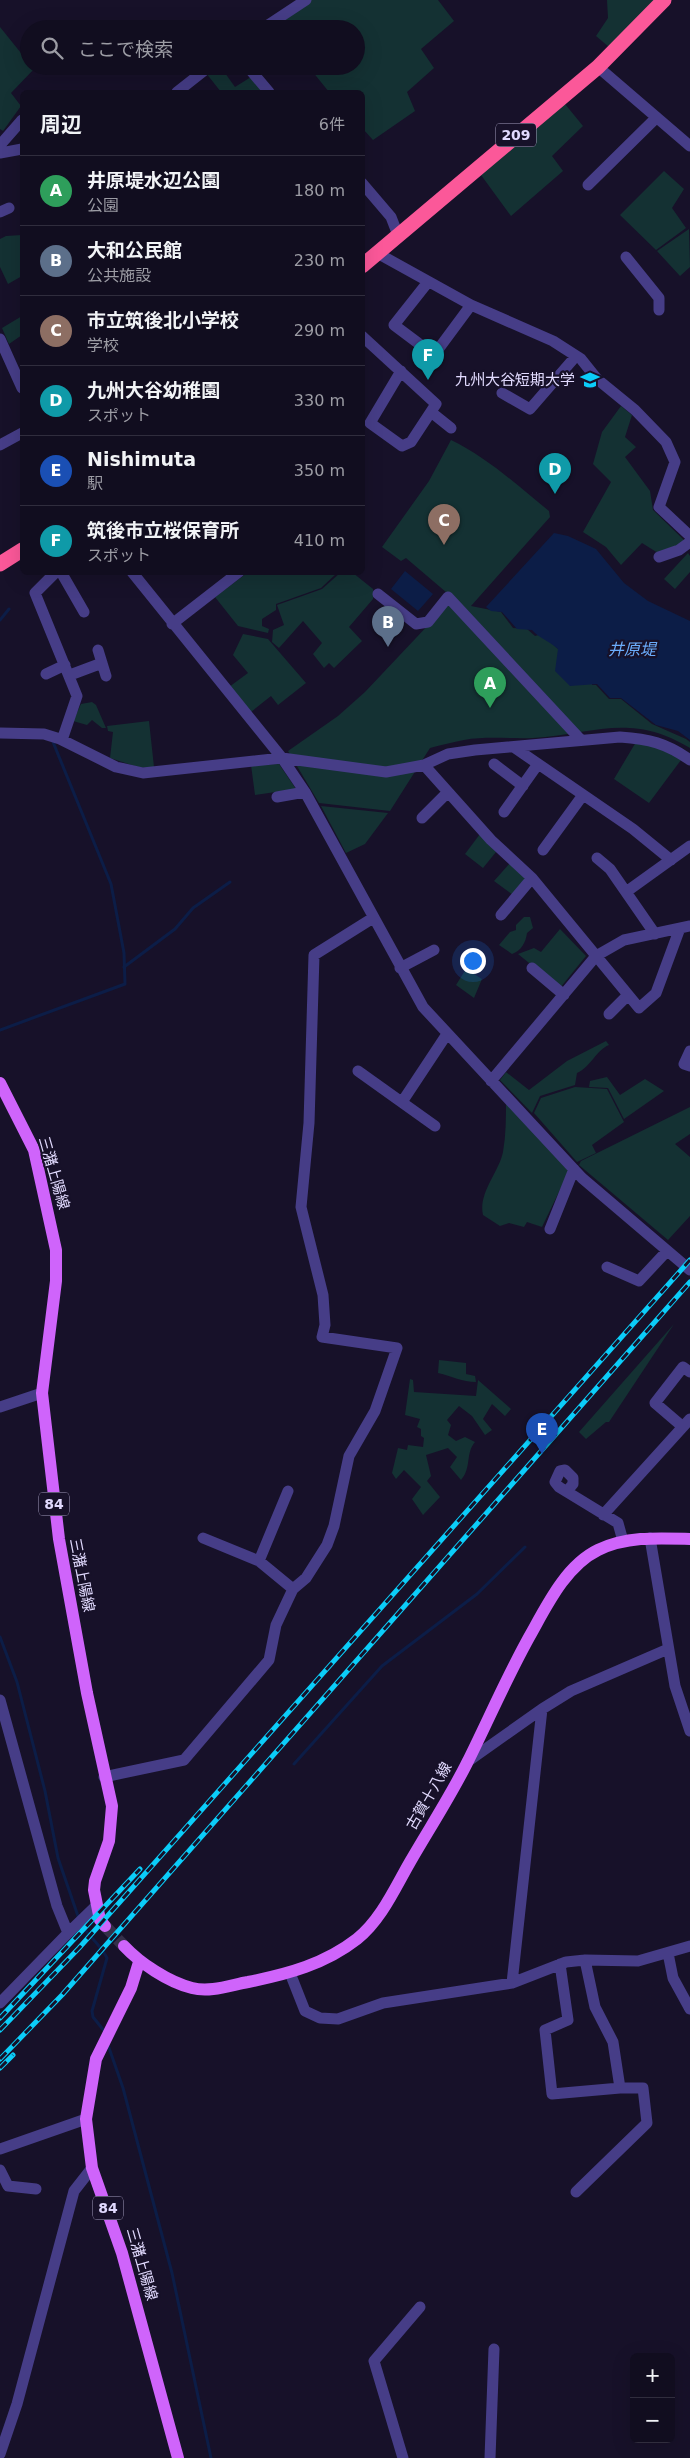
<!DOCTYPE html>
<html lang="ja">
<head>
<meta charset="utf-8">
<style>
	body { margin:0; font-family:"DejaVu Sans","Noto Sans JP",sans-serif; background:#1a1628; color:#f1f3f6 }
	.controls { position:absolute; right:15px; bottom:15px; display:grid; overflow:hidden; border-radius:8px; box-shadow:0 5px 20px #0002 }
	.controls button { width:45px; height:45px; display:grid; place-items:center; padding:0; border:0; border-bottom:1px solid #302d3d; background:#110d1f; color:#f1f3f6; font:25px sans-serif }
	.you { position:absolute; left:472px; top:960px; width:18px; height:18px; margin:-12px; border:4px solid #fff; border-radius:50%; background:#1a73e8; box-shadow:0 0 0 8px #1a73e833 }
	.badge { display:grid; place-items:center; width:32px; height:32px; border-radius:50%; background:#0bcdf9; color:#fff; font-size:16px; font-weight:700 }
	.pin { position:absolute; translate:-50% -41px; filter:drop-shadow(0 1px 2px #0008) }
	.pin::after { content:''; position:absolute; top:26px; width:18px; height:15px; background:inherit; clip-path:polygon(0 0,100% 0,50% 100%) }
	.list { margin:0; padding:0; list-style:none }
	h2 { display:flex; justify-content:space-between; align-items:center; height:65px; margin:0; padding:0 20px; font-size:21px }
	h2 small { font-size:16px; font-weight:400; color:#9c9ca4 }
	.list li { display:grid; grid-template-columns:32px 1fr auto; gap:15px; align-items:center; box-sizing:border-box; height:70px; padding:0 20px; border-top:1px solid #302d3d }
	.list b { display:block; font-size:19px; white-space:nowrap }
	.list p { margin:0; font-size:16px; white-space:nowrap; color:#9c9ca4 }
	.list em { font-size:16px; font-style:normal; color:#9c9ca4 }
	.icon { flex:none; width:28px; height:28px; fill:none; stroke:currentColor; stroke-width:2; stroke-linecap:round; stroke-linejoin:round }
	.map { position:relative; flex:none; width:690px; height:2458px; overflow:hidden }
	.search { position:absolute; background:#110d1f; box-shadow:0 5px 20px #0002; left:20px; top:20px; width:345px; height:55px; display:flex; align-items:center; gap:12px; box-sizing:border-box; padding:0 18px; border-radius:28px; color:#9c9ca4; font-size:19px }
	.panel { position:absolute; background:#110d1f; box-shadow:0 5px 20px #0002; left:20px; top:90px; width:345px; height:485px; border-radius:8px }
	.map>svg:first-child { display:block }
	.green { fill:#143133 }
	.water { fill:#0c1d47 }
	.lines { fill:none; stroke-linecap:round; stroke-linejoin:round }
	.stream { stroke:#0c1d47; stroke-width:3 }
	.major-tunnel { stroke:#352f49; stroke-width:12; stroke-dasharray:12 6; stroke-linecap:butt }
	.minor { stroke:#463d87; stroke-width:11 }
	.major { stroke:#cf64fb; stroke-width:12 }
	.highway { stroke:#fb5899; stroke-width:15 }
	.rail-casing { stroke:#0bcdf9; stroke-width:5 }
	.rail { stroke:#171129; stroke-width:3; stroke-dasharray:9; stroke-linecap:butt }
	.labels { text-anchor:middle; stroke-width:4.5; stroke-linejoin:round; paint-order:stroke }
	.shield { fill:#171129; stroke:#a49ebe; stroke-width:1 }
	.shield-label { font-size:14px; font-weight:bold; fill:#e1dafe }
	.poi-label { font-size:15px; fill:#e1dafe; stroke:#171129; text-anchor:end }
	.street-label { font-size:15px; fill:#e1dafe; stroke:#171129 }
	.water-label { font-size:16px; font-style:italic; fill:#6bacfb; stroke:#171129 }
</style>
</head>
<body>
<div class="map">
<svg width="690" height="2458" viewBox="0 0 690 2458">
	<rect width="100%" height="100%" fill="#171129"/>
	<!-- green -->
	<path class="green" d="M 311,0 L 438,0 L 454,21 L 421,49 L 434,68 L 407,92 L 415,111 L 373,140 L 363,129 L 362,92 L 329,92 L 308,66 L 356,66 L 356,29 L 277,29 L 276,26 Z
		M 607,0 L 657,0 L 609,47 L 596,36 L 608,18 Z
		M 0,27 L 29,63 L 29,66 L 34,69 L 11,93 L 21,106 L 3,131 L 0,129 Z
		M 214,66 L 220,66 L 235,87 L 251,77 L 264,92 L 221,92 L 206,73 Z
		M 565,104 L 583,126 L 552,156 L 563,171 L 511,216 L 481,175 Z
		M 664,171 L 684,189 L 672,208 L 686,228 L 656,250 L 620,215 Z
		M 689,229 L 690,267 L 680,276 L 657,251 Z
		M 22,235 L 22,276 L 8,284 L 0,267 L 0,239 L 6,236 Z
		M 22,316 L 22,335 L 9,344 L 2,328 Z
		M 621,406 L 632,415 L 625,437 L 636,447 L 625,457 L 650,491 L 653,510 L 685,541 L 678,548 L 658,553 L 642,543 L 621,565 L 606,547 L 583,532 L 611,482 L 593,464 L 602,432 Z
		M 451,440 C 488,458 517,485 549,511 L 550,517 L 471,606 L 501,612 L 513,628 L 527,629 L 535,636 L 542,634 L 558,649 L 574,651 L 593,671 L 592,685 L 596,685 L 609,699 L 621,699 L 652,724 L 686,739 L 690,742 L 690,748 C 631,712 594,734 533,738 C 510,739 486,736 464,740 C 453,742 441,745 430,748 L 390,811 L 319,803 L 288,751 L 338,716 L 365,692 L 449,603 L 460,604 L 406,558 L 401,561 L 382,547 L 429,481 Z
		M 688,553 L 690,556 L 690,572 L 675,589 L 664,579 Z
		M 247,573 L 337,573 L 321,588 L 276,604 L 276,610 L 262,619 L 262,626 L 269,629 L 268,633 L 238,626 L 215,597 Z
		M 340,573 L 353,573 L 373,589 L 373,599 L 349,627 L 362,641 L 334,668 L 329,663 L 324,668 L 313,654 L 322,643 L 303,621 L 279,648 L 272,642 L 273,630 L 284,625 L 277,605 L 322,589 Z
		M 243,634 L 268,639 L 306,683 L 278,705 L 271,696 L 251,712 L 229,687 L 248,673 L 233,655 Z
		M 92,702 L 96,705 L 106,728 L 102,728 L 92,720 L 87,725 L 73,721 L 81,704 Z
		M 149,721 L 154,767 L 141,768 L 110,758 L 113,732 L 108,731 L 107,726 Z
		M 636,742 L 665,750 L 681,760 L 649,803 L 614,779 Z
		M 279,764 L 296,789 L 255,795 L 251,765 Z
		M 321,806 L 388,813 L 365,844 L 346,853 Z
		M 480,834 L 496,852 L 483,868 L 465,854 Z
		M 511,862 L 526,878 L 513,895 L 494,881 Z
		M 524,917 L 530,917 L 533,928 L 527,933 C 526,942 521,951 512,954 L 499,945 L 510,932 L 516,930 L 516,925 Z
		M 560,929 L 586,956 L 560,988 L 518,954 L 534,948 L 541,952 Z
		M 466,969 L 482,979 L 474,998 L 456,985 Z
		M 606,1041 L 609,1045 C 596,1050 591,1067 577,1073 L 575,1085 L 540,1096 L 532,1113 L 500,1080 L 506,1072 L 529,1090 L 567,1061 Z
		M 607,1077 L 620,1095 L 645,1079 L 664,1091 L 624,1119 L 608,1088 L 589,1087 L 590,1081 Z
		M 575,1087 L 607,1089 L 624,1122 L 592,1145 L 596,1153 L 577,1162 L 534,1113 L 541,1098 Z
		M 506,1101 L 569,1171 L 542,1227 L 527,1222 L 524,1227 L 509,1223 L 500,1226 L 483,1215 C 478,1193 499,1172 503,1152 C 506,1135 506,1118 506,1101 Z
		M 690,1107 L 690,1134 L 675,1144 L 690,1157 L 690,1216 L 668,1240 L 579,1165 L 581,1161 Z
		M 674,1324 L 609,1422 L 606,1422 L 586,1439 L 579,1432 Z
		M 439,1360 L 466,1363 L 466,1374 L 475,1376 L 476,1382 C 462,1382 452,1376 438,1373 Z
		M 410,1379 L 413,1380 L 414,1392 L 476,1396 L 478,1380 L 511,1409 L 505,1416 L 492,1404 L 483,1419 L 492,1430 L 485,1435 L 472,1416 L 459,1406 L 447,1420 L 451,1425 L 448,1435 L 456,1441 L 465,1437 L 475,1442 C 465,1454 472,1467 461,1480 L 450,1467 L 457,1457 L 448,1448 L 426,1455 L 431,1476 L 427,1481 L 440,1497 L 423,1515 L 412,1499 L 421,1487 L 404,1470 L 396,1479 L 392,1473 L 398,1448 L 407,1450 L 408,1445 L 423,1447 L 424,1438 L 421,1436 L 421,1429 L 417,1427 L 420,1419 L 405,1415 Z"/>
	<!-- water -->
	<path class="water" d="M 554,533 L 568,536 L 596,549 L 624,583 L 648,601 L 690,621 L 690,740 L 678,731 L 656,725 L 621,698 L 610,698 L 597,684 L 570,686 L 555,671 L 558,649 C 548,640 540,639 532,630 L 517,629 L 502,612 L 491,611 L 486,607 Z
		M 405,571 L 433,594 L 418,611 L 391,589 Z"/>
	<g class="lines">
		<!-- stream -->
		<path class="stream" d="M 0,620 L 9,609
			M 124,967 L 175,929 L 193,908 L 230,882
			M 0,1030 L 125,984 L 124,953 L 111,884 L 53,742
			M 0,1637 L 17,1682 L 45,1791 L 58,1858 L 79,1919
			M 294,1764 L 382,1666 L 477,1594 L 525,1547
			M 81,1924 C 89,1937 100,1944 107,1958 L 92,2011 L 93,2017 L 105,2032
			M 108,2045 L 123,2088 L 172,2273 L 211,2458"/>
		<!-- major-tunnel -->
		<path class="major-tunnel" d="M 105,1926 L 124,1946"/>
		<!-- minor -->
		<path class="minor" d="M 262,29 L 306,0
			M 247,66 L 269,92
			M 598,67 L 690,146
			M 177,92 L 210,66
			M 0,145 L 22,120
			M 0,153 L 22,149
			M 362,183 L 391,217 L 398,235
			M 588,185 L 656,118
			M 0,212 L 9,208
			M 377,253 L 471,305 L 553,341 L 581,359 L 597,379 L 635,410 L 666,442 L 675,462 L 659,507 L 690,536
			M 626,257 L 659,298 L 659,310
			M 428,282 L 394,325 L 434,355 L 471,305
			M 362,336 L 436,404 L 411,442 L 402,446 L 370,423 L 401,371
			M 0,339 L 22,388
			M 502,393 L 530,409 L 576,356
			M 431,412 L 451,428
			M 0,445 L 22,433
			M 659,557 L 679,550 L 690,542
			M 56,572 L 35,593 L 77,696 L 62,740
			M 61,572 L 84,612
			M 132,572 L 282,758 L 305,792 L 423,1007 L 582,1178 L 690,1270
			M 378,594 L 416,624 L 428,622 L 448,597 L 581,740
			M 172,624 L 239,572
			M 98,650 L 106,676
			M 46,674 L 65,665
			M 70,675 L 102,663
			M 0,733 L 44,734 L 60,739 L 116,767 L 143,773 L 282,758 L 386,772 L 424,765 L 448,754 L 475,750 L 620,737 C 649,739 666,743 690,760
			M 515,748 L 633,829 L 671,860
			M 494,764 L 523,786
			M 424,765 L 491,840 L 532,878 L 639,1008 L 656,993 L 680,928
			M 277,797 L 305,792
			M 504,812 L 538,764
			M 422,818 L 448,792
			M 543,850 L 583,795
			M 597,858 L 610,869 L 655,934
			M 626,892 L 690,846
			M 501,915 L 532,878
			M 400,968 L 434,950
			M 532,968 L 564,995
			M 609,1014 L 628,995
			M 690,1051 L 684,1064 L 690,1066
			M 358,1071 L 435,1126
			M 491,1081 L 596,956 L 624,940 L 690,926
			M 402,1102 L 447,1034
			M 550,1229 L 574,1169
			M 607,1267 L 639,1281 L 667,1251
			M 0,1407 L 42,1393
			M 683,1427 L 655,1403 L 683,1367 L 690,1372
			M 567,1491 L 573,1484 L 573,1478 L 565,1470 L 560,1471 L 555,1482 L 559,1487 L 618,1523 L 623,1541
			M 603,1515 L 690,1419
			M 203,1538 L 259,1561 L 293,1589
			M 650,1538 L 675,1686 L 690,1731
			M 259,1561 L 288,1491
			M 0,1700 L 57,1906 L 68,1933 L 0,2003
			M 467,1762 L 542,1709 L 571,1691 L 668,1649
			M 104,1777 L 184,1760 L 269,1660 L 276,1625 L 293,1589 L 306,1578 L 327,1545 L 334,1526 L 349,1456 L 375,1411 L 397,1348 L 322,1337 L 325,1325 L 323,1295 L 301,1207 L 309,1123 L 314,955 L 373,918
			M 68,1933 L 96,1906
			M 668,1953 L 673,1978 L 690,2009
			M 560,1964 L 568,2020 L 545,2030 L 552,2094 L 620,2088 L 613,2042 L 595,2007 L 585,1960
			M 290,1973 L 305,2011 L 320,2018 L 338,2019 L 383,2003 L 512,1983 L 566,1962 L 585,1960 L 638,1961 L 690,1946
			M 512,1983 L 542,1709
			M 0,2149 L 86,2119
			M 0,2170 L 8,2186 L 36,2189
			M 576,2192 L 647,2123 L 643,2088 L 620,2088
			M 0,2454 L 17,2404 L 74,2191 L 92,2168
			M 403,2458 L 374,2361 L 420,2307
			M 490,2458 L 494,2349"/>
		<!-- major -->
		<path class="major" d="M 0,1083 L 34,1150 L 56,1250 L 56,1281 L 42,1393 L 59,1539 L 87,1693 L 112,1806 L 109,1841 L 95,1881 L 94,1890 L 100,1920 L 105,1926
			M 124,1946 C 140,1963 168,1982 192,1988 C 210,1993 231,1985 248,1982 C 288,1974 325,1964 357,1939 C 381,1920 395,1888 410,1862 C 429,1829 450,1797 467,1763 C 489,1719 508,1674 532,1632 C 548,1603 567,1565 598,1550 C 627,1536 659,1538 690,1539
			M 139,1962 L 131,1988 L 96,2059 L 86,2119 L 92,2168 L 122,2253 L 178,2458"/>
		<!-- highway -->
		<path class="highway" d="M 362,266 L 598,67 L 664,0
			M 0,564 L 22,550"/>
		<!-- rail casing -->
		<g class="rail-casing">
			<path id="rail" d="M 0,2018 L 140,1869
				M 0,2030 L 79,1948 L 690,1260
				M 0,2059 L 62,1995 L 690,1282
				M 0,2068 L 13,2055"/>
		</g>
		<!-- rail -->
		<use href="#rail" class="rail"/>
	</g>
	<!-- icons -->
	<defs>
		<g id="university-bare" transform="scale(1.5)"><path d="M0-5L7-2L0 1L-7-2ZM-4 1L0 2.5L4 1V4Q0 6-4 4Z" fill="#0bcdf9" stroke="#171129" stroke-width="2.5" paint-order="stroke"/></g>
	</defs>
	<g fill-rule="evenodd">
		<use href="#university-bare" x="590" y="380"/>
	</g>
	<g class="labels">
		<!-- shield labels -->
		<g class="shield">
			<rect x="496" y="123.5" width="40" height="23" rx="4"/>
			<rect x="39" y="1492.5" width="30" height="23" rx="4"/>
			<rect x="93" y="2196.5" width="30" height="23" rx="4"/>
		</g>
		<g class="shield-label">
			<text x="516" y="140">209</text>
			<text x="54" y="1509">84</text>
			<text x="108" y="2213">84</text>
		</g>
		<!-- poi labels -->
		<g class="poi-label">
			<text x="575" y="385">九州大谷短期大学</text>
		</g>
		<!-- street labels -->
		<g class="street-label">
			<text transform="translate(54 1173) rotate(74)" y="5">三潴上陽線</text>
			<text transform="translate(82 1575) rotate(79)" y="5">三潴上陽線</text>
			<text transform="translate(429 1796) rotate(-60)" y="5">古賀十八線</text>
			<text transform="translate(142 2264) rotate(74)" y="5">三潴上陽線</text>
		</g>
		<!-- water labels -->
		<g class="water-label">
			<text x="632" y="655">井原堤</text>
		</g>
	</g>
</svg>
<div class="controls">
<button>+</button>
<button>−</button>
</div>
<div class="you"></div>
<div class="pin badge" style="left:490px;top:708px;background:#2e9e5b">A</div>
<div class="pin badge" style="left:388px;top:647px;background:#5c6f8a">B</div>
<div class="pin badge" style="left:444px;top:545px;background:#8d6e63">C</div>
<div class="pin badge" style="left:555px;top:494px;background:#0f9aa8">D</div>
<div class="pin badge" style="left:542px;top:1454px;background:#1a4fb4">E</div>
<div class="pin badge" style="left:428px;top:380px;background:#0f9aa8">F</div>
<div class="search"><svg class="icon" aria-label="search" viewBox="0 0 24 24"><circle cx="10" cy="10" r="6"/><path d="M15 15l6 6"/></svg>ここで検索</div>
<section class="panel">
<h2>周辺<small>6件</small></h2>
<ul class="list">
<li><span class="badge" style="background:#2e9e5b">A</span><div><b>井原堤水辺公園</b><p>公園</p></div><em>180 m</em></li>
<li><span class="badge" style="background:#5c6f8a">B</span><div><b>大和公民館</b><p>公共施設</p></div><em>230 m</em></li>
<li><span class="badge" style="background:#8d6e63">C</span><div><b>市立筑後北小学校</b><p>学校</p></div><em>290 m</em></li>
<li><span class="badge" style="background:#0f9aa8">D</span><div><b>九州大谷幼稚園</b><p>スポット</p></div><em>330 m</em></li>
<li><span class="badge" style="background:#1a4fb4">E</span><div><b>Nishimuta</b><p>駅</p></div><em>350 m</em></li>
<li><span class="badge" style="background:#0f9aa8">F</span><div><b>筑後市立桜保育所</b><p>スポット</p></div><em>410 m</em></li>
</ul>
</section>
</div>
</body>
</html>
